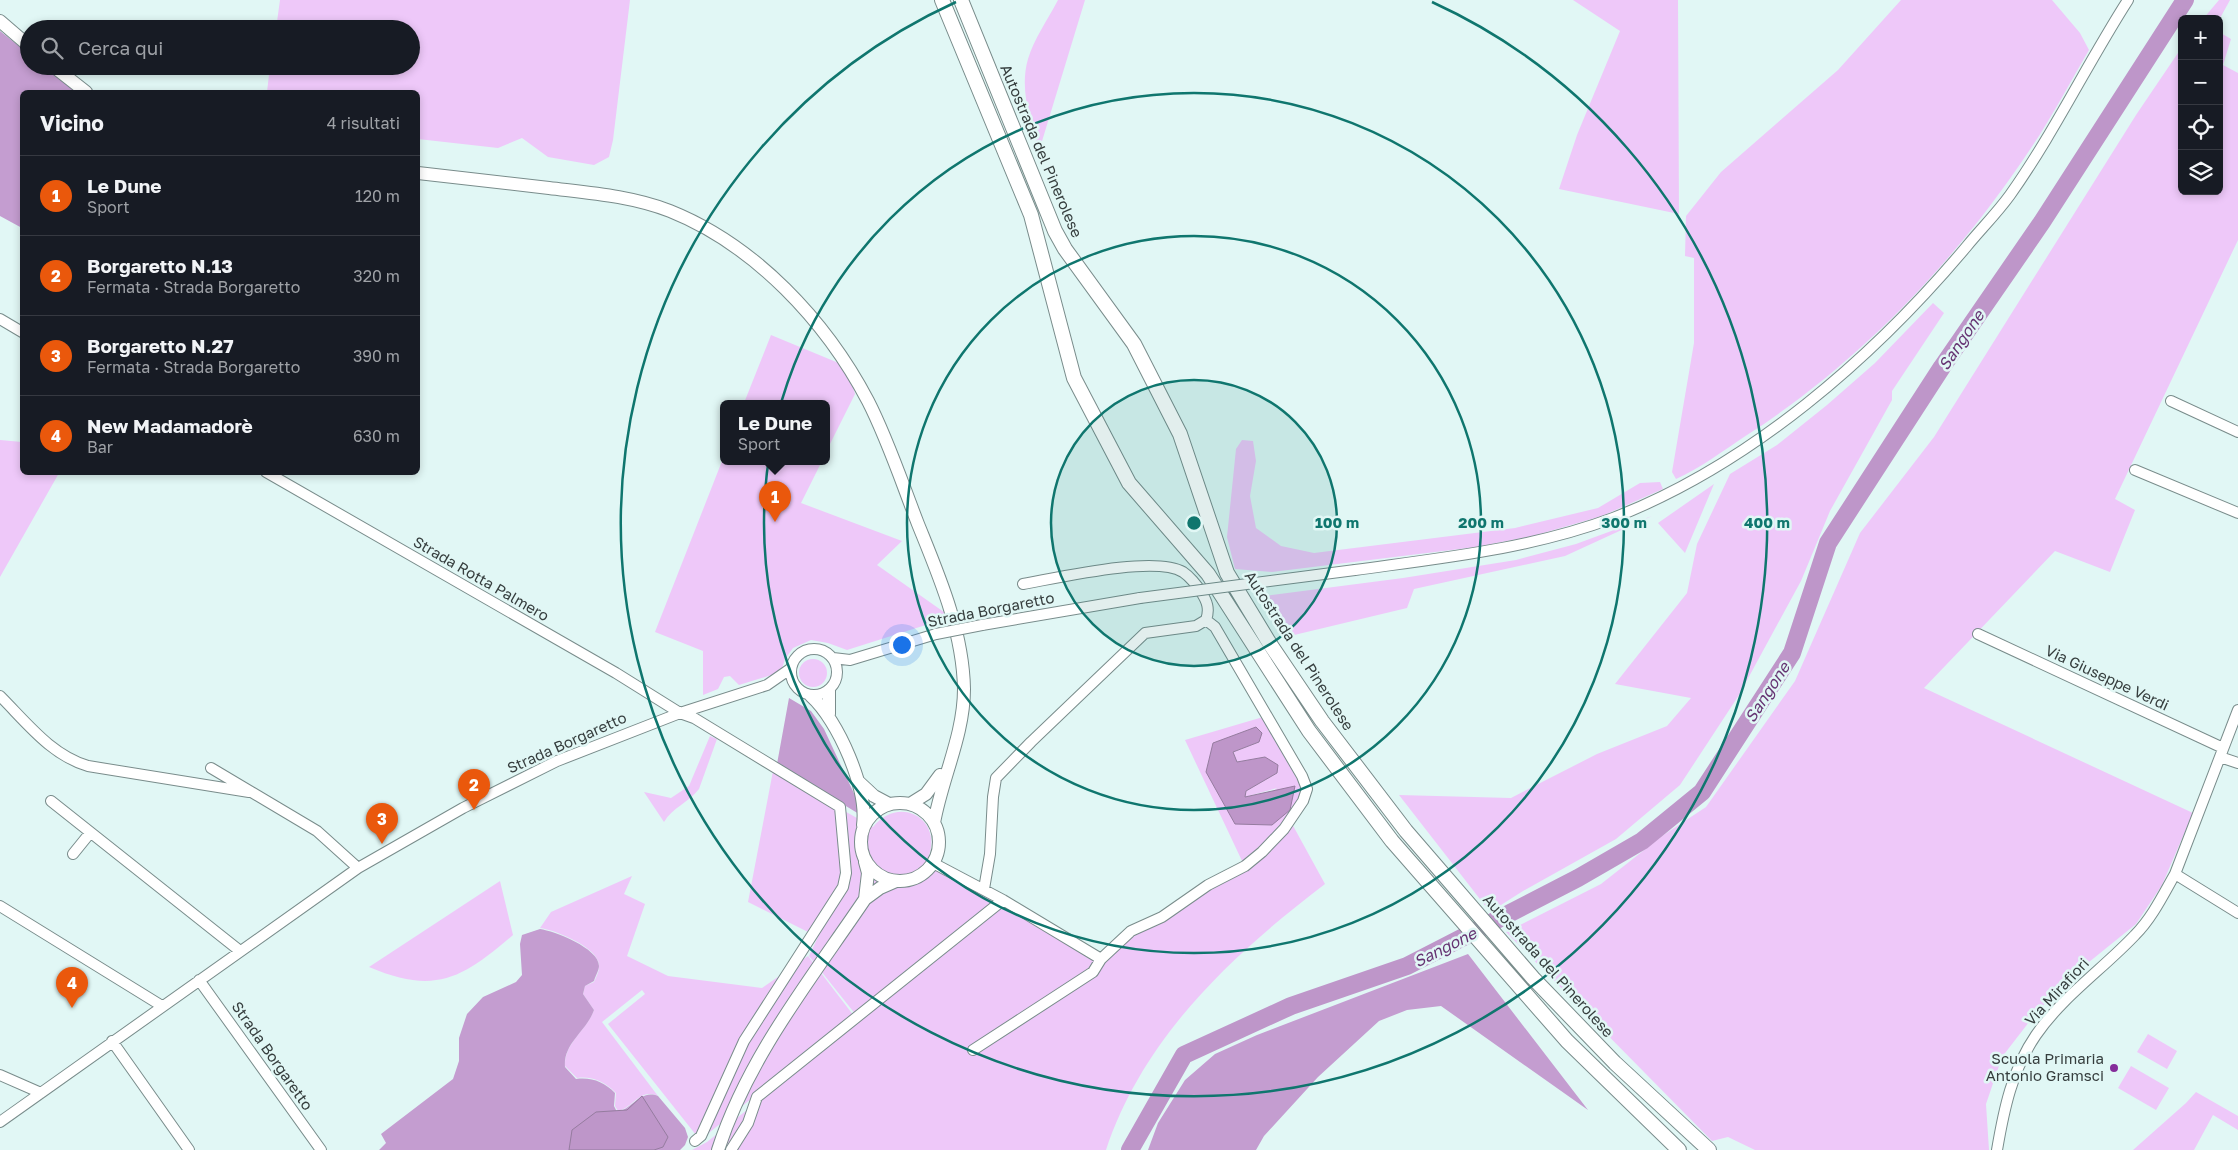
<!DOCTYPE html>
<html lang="it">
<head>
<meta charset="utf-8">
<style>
	body { margin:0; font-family:"Golos Text",sans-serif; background:#20242c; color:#f1f3f6 }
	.controls { position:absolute; right:15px; top:15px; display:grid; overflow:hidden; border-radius:8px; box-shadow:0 2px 8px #0003 }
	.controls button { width:45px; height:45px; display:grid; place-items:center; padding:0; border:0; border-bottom:1px solid #363941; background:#171b24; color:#f1f3f6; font:25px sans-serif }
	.you { position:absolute; left:901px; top:644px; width:18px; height:18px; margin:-12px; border:4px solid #fff; border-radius:50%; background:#1a73e8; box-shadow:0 0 0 8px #1a73e833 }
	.badge { display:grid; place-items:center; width:32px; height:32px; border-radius:50%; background:#ea580c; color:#fff; font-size:16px; font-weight:700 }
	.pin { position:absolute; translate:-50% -41px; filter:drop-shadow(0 1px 2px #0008) }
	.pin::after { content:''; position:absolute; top:26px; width:18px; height:15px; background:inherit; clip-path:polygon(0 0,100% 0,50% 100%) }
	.popup { position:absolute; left:720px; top:400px; width:110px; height:65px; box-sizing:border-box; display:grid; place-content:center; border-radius:8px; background:#171b24; filter:drop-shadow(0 1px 4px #0005); font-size:16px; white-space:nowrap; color:#9ea1a6 }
	.popup b { font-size:19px; color:#f1f3f6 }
	.popup::after { content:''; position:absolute; left:50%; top:100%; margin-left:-10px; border:10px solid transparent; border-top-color:#171b24 }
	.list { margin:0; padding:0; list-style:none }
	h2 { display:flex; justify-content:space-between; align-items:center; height:65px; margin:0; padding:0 20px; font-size:21px }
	h2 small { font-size:16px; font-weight:400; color:#9ea1a6 }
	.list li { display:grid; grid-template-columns:32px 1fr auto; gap:15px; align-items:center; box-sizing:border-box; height:80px; padding:0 20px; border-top:1px solid #363941 }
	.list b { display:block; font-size:19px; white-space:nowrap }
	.list p { margin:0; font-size:16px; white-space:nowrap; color:#9ea1a6 }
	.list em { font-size:16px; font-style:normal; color:#9ea1a6 }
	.icon { flex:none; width:28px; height:28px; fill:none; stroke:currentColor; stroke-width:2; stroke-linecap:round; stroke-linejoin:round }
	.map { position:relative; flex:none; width:2238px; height:1150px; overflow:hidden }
	.search { position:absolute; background:#171b24; box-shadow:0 2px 8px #0003; left:20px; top:20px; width:400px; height:55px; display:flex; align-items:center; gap:12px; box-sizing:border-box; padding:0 18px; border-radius:28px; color:#9ea1a6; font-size:19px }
	.panel { position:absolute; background:#171b24; box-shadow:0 2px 8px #0003; left:20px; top:90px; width:400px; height:385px; border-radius:8px }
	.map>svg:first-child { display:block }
	.green { fill:#eec8f9; fill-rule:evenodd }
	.forest { fill:#c49dd0 }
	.water { fill:#be96c9; stroke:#957c9f }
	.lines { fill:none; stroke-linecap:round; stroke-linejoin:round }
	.river { stroke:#be96c9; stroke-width:18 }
	.minor-casing { stroke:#798c8b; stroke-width:12 }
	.major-casing { stroke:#798c8b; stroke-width:14 }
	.highway-casing { stroke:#798c8b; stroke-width:16 }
	.minor { stroke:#fff; stroke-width:10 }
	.major { stroke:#fff; stroke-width:12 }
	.highway { stroke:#fff; stroke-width:14 }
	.minor-bridge-casing { stroke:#798c8b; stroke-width:12; stroke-linecap:butt }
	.minor-bridge { stroke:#fff; stroke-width:10 }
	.ring { fill:none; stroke:#0f766e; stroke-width:2.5 }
	.poi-dot { fill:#842c9a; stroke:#e1f7f5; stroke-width:2 }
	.labels { text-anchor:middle; stroke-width:5; stroke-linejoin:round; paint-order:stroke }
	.street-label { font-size:15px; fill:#363e3e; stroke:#e1f7f5 }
	.poi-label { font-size:15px; fill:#363e3e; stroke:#e1f7f5; text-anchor:end }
	.water-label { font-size:16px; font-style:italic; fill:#663473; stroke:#e1f7f5 }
	.centre { fill:#0f766e; stroke:#e1f7f5; stroke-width:2.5 }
	.ring-label { font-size:15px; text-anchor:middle; font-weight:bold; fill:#0f766e; stroke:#e1f7f5; stroke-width:5; stroke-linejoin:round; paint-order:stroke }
</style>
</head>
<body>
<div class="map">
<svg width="2238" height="1150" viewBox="0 0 2238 1150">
	<rect width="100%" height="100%" fill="#e1f7f5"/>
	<!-- green -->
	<path class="green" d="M 280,0 L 630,0 L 613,140 L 609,157 L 594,165 L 548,157 L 522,138 L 498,148 L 418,139 L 418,92 L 267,92 L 270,66 L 411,66 L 411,29 L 276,29 Z
		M 1058,0 L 1085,0 L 1039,151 C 1031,122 1019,90 1028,59 C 1034,39 1048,19 1058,0 Z
		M 1573,0 L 1678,0 L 1679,214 L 1559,189 L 1577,135 L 1620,31 Z
		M 1901,0 L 2052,0 L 2080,33 L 2089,50 C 2069,84 2051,119 2029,151 C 1955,262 1859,363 1747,435 C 1724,450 1701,468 1676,479 L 1672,472 L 1694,343 L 1694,258 L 1685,256 L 1686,216 L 1721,172 L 1838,70 Z
		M 2219,0 L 2230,0 L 2219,20 L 2203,19 Z
		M 2219,32 L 2231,39 L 2223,65 L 2238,73 L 2238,240 L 2115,499 L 2135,510 L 2110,572 L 2055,551 L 1924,688 L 2193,813 L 2162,885 L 2136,924 L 2073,975 L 2036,1013 L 2002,1057 L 1986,1104 L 1989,1150 L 1755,1150 L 1728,1137 L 1712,1141 L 1506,932 L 1601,884 L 1662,836 L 1706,807 L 1795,681 L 1860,533 L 1934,437 L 2136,115 L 2182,47 L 2182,191 L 2219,191 Z
		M 1933,303 L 1944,313 L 1892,391 L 1892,400 L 1830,511 L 1801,581 L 1739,695 L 1680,785 L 1616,839 L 1523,891 L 1490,912 L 1399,795 L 1511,798 L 1597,754 L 1667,726 L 1691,698 L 1615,684 L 1687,593 L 1697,544 L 1730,474 L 1777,445 L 1827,405 L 1875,363 Z
		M 771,335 L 841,364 L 851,379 L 855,394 L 826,452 L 826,403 L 744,403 Z
		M 0,440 L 22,442 L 22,472 L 59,473 L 0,577 Z
		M 1242,440 L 1253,441 L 1256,461 L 1250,496 L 1256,528 L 1281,546 L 1314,553 L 1515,528 L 1598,508 L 1640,483 L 1660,482 L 1663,489 L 1602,516 L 1533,536 L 1476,547 L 1272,572 L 1235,569 L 1227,537 L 1236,449 Z
		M 724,456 L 724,461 L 822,461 L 801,503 L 902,541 L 877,565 L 951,617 L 847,650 L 828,643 L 811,640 L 793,648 L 785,659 L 781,672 L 739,685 L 730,676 L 724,677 L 718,689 L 703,695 L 703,651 L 655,632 Z
		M 1714,484 L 1685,553 L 1658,523 Z
		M 1652,516 L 1565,556 L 1414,589 L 1407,608 L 1290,636 L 1265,596 L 1403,578 L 1516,560 L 1576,544 Z
		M799 673a14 14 0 1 1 28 0a14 14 0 1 1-28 0Z
		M 1263,717 L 1303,790 C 1296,820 1266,844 1243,863 L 1185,740 ZM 1259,742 L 1233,752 L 1237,762 L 1265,757 L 1277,773 L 1246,791 L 1245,797 L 1277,788 L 1235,823 L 1213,743 Z
		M 710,736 L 717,739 L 699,789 C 689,802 672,808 664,822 L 644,792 L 671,798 L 689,786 Z
		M 773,771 L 873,827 C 899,794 944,819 928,858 L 984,889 L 993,904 L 856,1015 L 809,956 L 818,937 L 748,902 Z
		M 1291,822 L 1325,884 C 1232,955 1144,1036 1106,1150 L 692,1150 L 707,1142 L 1004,903 L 1094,960 L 1132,933 L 1223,878 Z
		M 632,876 L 624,894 L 645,904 L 627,956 L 668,976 L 762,988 L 808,956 L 854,1016 L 700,1140 L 608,1024 L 645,994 L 642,990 L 602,1022 L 658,1096 C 640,1088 633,1108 618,1111 L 615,1106 L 616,1093 C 605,1082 592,1076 577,1078 L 565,1066 C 564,1043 587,1030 594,1010 L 583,994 L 585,986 L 594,982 C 596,977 599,972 599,967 C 601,948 555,930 540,928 L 551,912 Z
		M 500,881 L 513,935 C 462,979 435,995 369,967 Z
		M 2148,1034 L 2177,1051 L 2167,1069 L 2137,1052 Z
		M 2131,1066 L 2169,1088 L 2156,1110 L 2118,1088 Z
		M 2196,1092 L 2238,1116 L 2238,1130 L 2213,1115 L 2194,1150 L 2133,1150 L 2186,1103 Z"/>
	<!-- forest -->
	<path class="forest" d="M 0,31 L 29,54 L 29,66 L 44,66 L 77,92 L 22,92 L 22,228 L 0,216 Z
		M 789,698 L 811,711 L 824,729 L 858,802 L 859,814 L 777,764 Z
		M 540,929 C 554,931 599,948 599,966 C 599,970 595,977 594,981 L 585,986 L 583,994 L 594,1010 C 587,1031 563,1043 565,1067 L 576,1079 C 592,1077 604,1082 615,1093 L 614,1106 L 617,1112 C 633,1109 640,1089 658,1096 L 685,1128 L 688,1137 L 685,1145 L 680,1150 L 379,1150 L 386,1143 L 381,1134 L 453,1079 L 459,1061 L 459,1038 L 467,1014 L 483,997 L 516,982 L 522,975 L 520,944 L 522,935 Z
		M 1468,954 L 1588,1110 L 1441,1006 L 1407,1010 L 1379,1021 L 1318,1077 L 1264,1136 L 1256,1150 L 1148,1150 L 1158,1123 L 1185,1080 L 1215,1054 L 1257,1035 Z"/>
	<!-- water -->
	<path class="water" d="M 1256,727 L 1262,733 L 1259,742 L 1233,752 L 1237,762 L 1265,757 L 1278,765 L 1277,773 L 1246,791 L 1245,797 L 1295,786 L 1290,810 L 1272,825 L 1235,824 L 1206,772 L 1213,743 Z
		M 642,1096 L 668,1137 L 663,1147 L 654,1150 L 569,1150 L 572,1130 L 596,1112 L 627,1110 Z"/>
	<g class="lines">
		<!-- river -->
		<path class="river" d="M 1130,1150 L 1184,1055 L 1291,1006 L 1407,966 L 1578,878 L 1642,841 L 1702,792 L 1792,653 L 1828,543 L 1942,367 L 2042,222 L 2185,0"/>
		<!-- minor casing -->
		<g class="minor-casing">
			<path id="minor" d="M 0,319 L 22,332
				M 2171,401 L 2238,432
				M 2135,470 L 2238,513
				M 266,472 L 616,673 L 680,713 L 694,718 L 840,807 L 846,873 L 843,887 L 744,1041 L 701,1136 L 695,1141
				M 1355,570 C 1441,558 1530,549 1613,518 C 1750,465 1873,358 1967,246 C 1981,229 1997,213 2010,195 C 2054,133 2087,64 2128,0
				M 982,625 L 1140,598
				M 1978,634 L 2223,748
				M791 672a23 23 0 1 1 46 0a23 23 0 1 1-46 0Z
				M 833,658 L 850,660 L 936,634
				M 0,696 C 27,723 51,755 88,766 L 249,792
				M 2220,757 L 2238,763
				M 211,768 L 317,831 L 358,868
				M 51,801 L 240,951
				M 73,854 L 90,833
				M 933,863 L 1003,900 L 1101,959 L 1093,972 L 973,1050
				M 2175,874 L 2238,913
				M 984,889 L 990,854 L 993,797 L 996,778 L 1031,742 L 1145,633 L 1196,626 L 1206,620 C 1210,609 1207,601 1201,592 C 1197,585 1189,576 1183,572 C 1155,555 1057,578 1023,584
				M 0,906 L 162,1006
				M 1101,959 L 1131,931 L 1162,917 L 1208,885 L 1245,866 L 1262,852 L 1284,829 L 1303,801 L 1307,789 L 1302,776 L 1215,627 L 1206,620
				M 199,980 L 321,1150
				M 112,1041 L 189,1150
				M 0,1075 L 41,1093
				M 0,1122 L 358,868 L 463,808 L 557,761 L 680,713 L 767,685 L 790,669
				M 731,1150 L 748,1123 L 757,1097 L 1003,900
				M 1997,1150 C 2004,1109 2012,1070 2036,1035 C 2062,997 2104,968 2135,935 C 2152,918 2163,895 2175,874 L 2238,710"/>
		</g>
		<!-- major casing -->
		<g class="major-casing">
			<path id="major" d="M 0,21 L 29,46
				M 53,66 L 86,92
				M 418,173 C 461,178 505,183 549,188 C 590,193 631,196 670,211 C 755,245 826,321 868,401 C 888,440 902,483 918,524 C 939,576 963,631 964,689 C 964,735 942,778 934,823
				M 829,691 L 829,714
				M 811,696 C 838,720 868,789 863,825
				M 859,782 L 874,796 L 889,804
				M861 842a39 39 0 1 1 78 0a39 39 0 1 1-78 0Z
				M 910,804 L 926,794 L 940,775
				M 865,862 L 868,873 L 865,899
				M 718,1150 C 748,1057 811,979 865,899 L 880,888 L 896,881"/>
		</g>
		<!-- highway casing -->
		<g class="highway-casing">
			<path id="highway" d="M 942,0 L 1031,215 L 1074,378 L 1129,483 L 1208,574 L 1309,731 L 1392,841 L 1567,1041 L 1679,1150
				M 961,0 L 1055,231 L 1065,249 L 1134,344 L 1180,434 L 1227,573 L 1270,644 L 1322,721 L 1406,831 L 1533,978 L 1615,1063 L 1709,1150"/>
		</g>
		<!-- minor -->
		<use href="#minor" class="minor"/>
		<!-- major -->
		<use href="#major" class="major"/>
		<!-- highway -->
		<use href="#highway" class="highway"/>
		<!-- minor-bridge casing -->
		<g class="minor-bridge-casing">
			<path id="minor-bridge" d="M 1140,598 L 1355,570
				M 936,634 L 982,625"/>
		</g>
		<!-- minor-bridge -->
		<use href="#minor-bridge" class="minor-bridge"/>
	</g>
	<!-- distance rings -->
	<circle cx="1194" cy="523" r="143" fill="#0f766e" fill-opacity=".12"/>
	<g class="ring">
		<circle cx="1194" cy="523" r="143"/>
		<circle cx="1194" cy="523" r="287"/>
		<circle cx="1194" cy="523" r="430"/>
		<path d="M1432 2A573 573 0 1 1 956 2"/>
	</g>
	<!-- markers -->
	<circle class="poi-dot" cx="2114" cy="1068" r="5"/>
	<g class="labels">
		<!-- street labels -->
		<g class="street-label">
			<text transform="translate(1041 151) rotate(67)" y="5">Autostrada del Pinerolese</text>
			<text transform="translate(481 579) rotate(30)" y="5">Strada Rotta Palmero</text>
			<text transform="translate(991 610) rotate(-11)" y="5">Strada Borgaretto</text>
			<text transform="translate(1299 651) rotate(57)" y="5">Autostrada del Pinerolese</text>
			<text transform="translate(2107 678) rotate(25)" y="5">Via Giuseppe Verdi</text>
			<text transform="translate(567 743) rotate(-24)" y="5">Strada Borgaretto</text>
			<text transform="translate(1548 966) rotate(48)" y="5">Autostrada del Pinerolese</text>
			<text transform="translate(2057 992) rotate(-47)" y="5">Via Mirafiori</text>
			<text transform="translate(272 1056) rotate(55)" y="5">Strada Borgaretto</text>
		</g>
		<!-- poi labels -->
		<g class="poi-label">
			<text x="2104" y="1064">Scuola Primaria<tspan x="2104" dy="17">Antonio Gramsci</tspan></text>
		</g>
		<!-- water labels -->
		<g class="water-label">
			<text transform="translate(1961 340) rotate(-56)" y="6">Sangone</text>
			<text transform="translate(1767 692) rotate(-57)" y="6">Sangone</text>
			<text transform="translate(1445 947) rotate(-27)" y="6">Sangone</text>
		</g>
	</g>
	<circle cx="1194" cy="523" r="8" class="centre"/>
	<g class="ring-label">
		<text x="1337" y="528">100 m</text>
		<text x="1481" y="528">200 m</text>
		<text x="1624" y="528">300 m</text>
		<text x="1767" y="528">400 m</text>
	</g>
</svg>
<div class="controls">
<button>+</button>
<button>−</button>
<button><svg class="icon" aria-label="locate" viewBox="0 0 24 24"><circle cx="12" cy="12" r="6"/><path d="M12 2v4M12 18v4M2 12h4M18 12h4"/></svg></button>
<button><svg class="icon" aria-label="layers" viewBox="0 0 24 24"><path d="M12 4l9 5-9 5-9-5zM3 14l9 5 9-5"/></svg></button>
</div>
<div class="you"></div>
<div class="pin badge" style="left:775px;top:522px">1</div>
<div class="popup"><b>Le Dune</b>Sport</div>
<div class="pin badge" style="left:474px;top:810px">2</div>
<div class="pin badge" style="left:382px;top:844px">3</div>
<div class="pin badge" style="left:72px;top:1008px">4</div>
<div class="search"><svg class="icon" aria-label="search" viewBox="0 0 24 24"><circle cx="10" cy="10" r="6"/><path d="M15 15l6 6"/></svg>Cerca qui</div>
<section class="panel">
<h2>Vicino<small>4 risultati</small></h2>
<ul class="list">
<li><span class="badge">1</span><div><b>Le Dune</b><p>Sport</p></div><em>120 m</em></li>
<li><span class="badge">2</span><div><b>Borgaretto N.13</b><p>Fermata · Strada Borgaretto</p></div><em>320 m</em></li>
<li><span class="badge">3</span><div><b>Borgaretto N.27</b><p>Fermata · Strada Borgaretto</p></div><em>390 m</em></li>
<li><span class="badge">4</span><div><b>New Madamadorè</b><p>Bar</p></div><em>630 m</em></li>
</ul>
</section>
</div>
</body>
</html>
